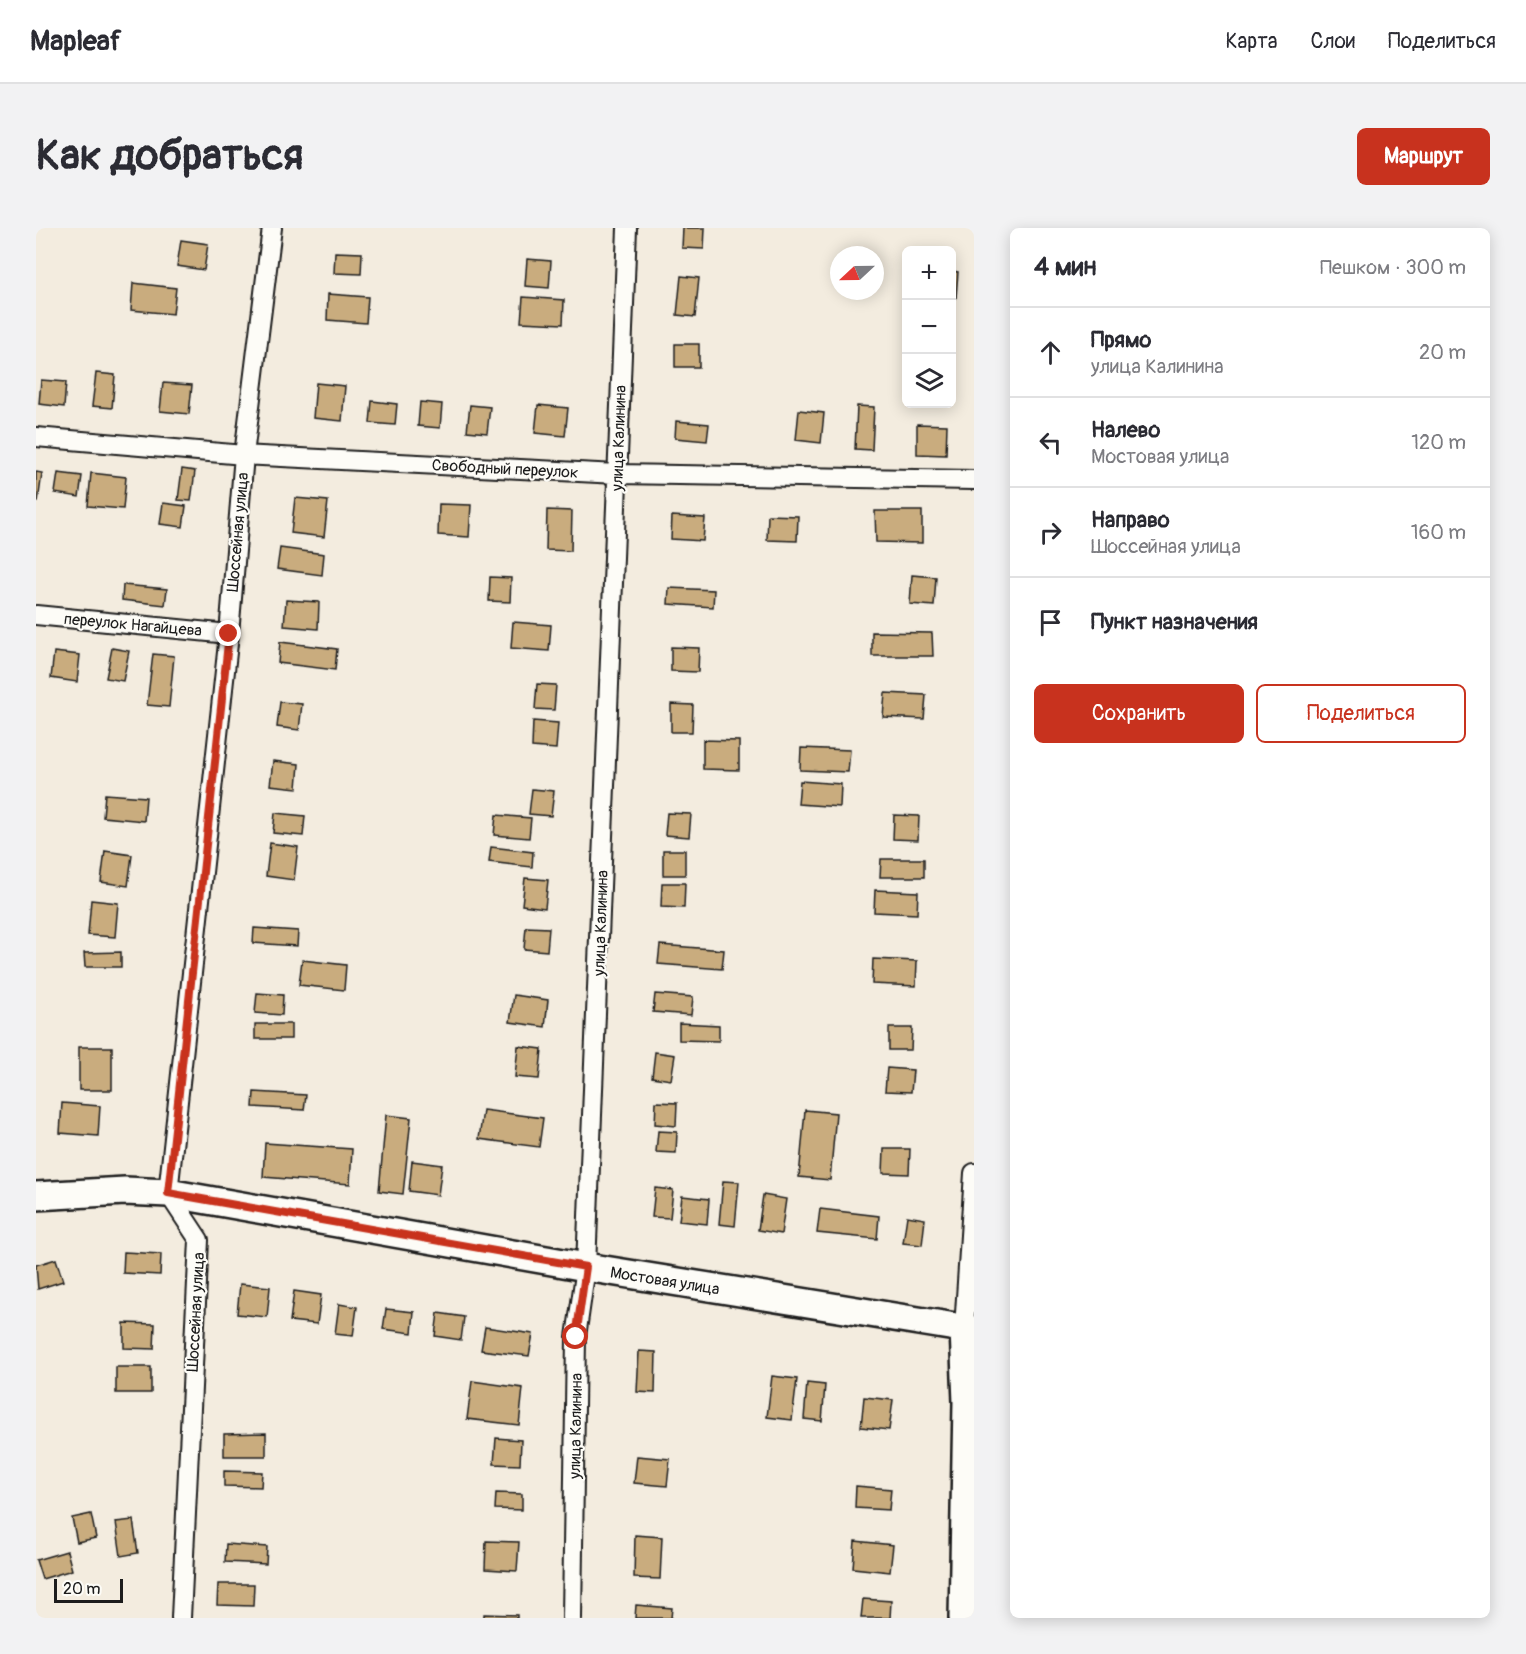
<!DOCTYPE html>
<html lang="ru">
<head>
<meta charset="utf-8">
<style>
	body { margin:0; font-family:Pangolin,sans-serif; background:#f2f2f3; color:#2b2b33 }
	.controls { position:absolute; right:18px; top:18px; display:grid; overflow:hidden; border-radius:9px; box-shadow:0 3px 15px #0003 }
	.controls button { width:54px; height:54px; display:grid; place-items:center; padding:0; border:0; border-bottom:2px solid #e1e1e2; background:#fff; color:#2b2b33; font:30px sans-serif }
	.compass { position:absolute; left:794px; top:18px; width:54px; height:54px; border-radius:50%; background:#fff; box-shadow:0 3px 15px #0003; rotate:248deg }
	.scale { position:absolute; left:18px; bottom:15px; width:69px; box-sizing:border-box; padding-left:6px; border:3px solid #1c1c1c; border-top:0; font-size:16px; line-height:21px; white-space:nowrap; color:#1c1c1c; -webkit-text-stroke:4px #fdfcf7; paint-order:stroke }
	.stop { position:absolute; width:18px; height:18px; margin:-14px; border:4px solid #c8321e; border-radius:50%; background:#fff }
	.stop.end { background:#c8321e; border-color:#fff; box-shadow:0 2px 6px #0008 }
	.list { margin:0; padding:0; list-style:none }
	h2 { display:flex; justify-content:space-between; align-items:center; height:78px; margin:0; padding:0 24px; font-size:26px }
	h2 small { font-size:20px; font-weight:400; color:#7c7c81 }
	.list li { display:grid; grid-template-columns:39px 1fr auto; gap:18px; align-items:center; box-sizing:border-box; height:90px; padding:0 24px; border-top:2px solid #e1e1e2 }
	.list b { display:block; font-size:22px; white-space:nowrap }
	.list p { margin:0; font-size:20px; white-space:nowrap; color:#7c7c81 }
	.list em { font-size:20px; font-style:normal; color:#7c7c81 }
	.actions { display:flex; gap:12px; padding:18px 24px }
	.actions a { flex:1; padding:14px 0; border:2px solid #c8321e; border-radius:9px; text-align:center; font-size:21px; color:#c8321e }
	.actions .main { background:#c8321e; color:#fff }
	.icon { flex:none; width:33px; height:33px; fill:none; stroke:currentColor; stroke-width:2; stroke-linecap:round; stroke-linejoin:round }
	.map { position:relative; flex:none; width:938px; height:1390px; overflow:hidden; border-radius:9px }
	header { display:flex; align-items:center; gap:36px; box-sizing:border-box; height:84px; padding:0 30px; background:#fff; border-bottom:2px solid #e1e1e2 }
	header strong { font-size:28px }
	nav { display:flex; gap:33px; margin-inline-start:auto; font-size:21px }
	.intro { display:flex; align-items:center; justify-content:space-between; box-sizing:border-box; height:144px; padding:0 36px }
	h1 { margin:0; font-size:42px }
	.button { padding:15px 27px; border-radius:9px; background:#c8321e; color:#fff; font-size:21px; font-weight:700 }
	main { display:flex; gap:36px; padding:0 36px }
	aside { flex:1; background:#fff; border-radius:9px; box-shadow:0 3px 15px #0003 }
	.map>svg:first-child { display:block }
	.building { fill:#c9ac7e; stroke:#1c1c1c; stroke-width:1.5 }
	.lines { fill:none; stroke-linecap:round; stroke-linejoin:round }
	.street-casing { stroke:#1c1c1c; stroke-width:22 }
	.secondary-casing { stroke:#1c1c1c; stroke-width:32 }
	.street { stroke:#fdfcf7; stroke-width:18 }
	.secondary { stroke:#fdfcf7; stroke-width:27 }
	.route { stroke:#c8321e; stroke-width:8 }
	.labels { text-anchor:middle; stroke-width:4.5; stroke-linejoin:round; paint-order:stroke }
	.street-label { font-size:16px; fill:#1c1c1c; stroke:#fdfcf7 }
</style>
</head>
<body>
<header>
<strong>Mapleaf</strong>
<nav><a>Карта</a><a>Слои</a><a>Поделиться</a></nav>
</header>
<div class="intro"><h1>Как добраться</h1><a class="button">Маршрут</a></div>
<main>
<div class="map">
<svg width="938" height="1390" viewBox="0 0 938 1390">
	<rect width="100%" height="100%" fill="#f3ecdf"/>
	<filter id="ink" filterUnits="userSpaceOnUse"><feTurbulence type="fractalNoise" baseFrequency=".0167" numOctaves="2"/><feDisplacementMap in="SourceGraphic" scale="12" xChannelSelector="R" yChannelSelector="G"/><feConvolveMatrix kernelMatrix="1 2 1 2 8 2 1 2 1" color-interpolation-filters="sRGB"/></filter>
	<g filter="url(#ink)">
		<!-- building -->
		<path class="building" d="M 647,0 L 669,0 L 668,21 L 646,20 Z
			M 145,12 L 172,16 L 168,42 L 141,38 Z
			M 299,24 L 326,25 L 325,46 L 298,45 Z
			M 491,31 L 515,33 L 513,60 L 489,58 Z
			M 916,43 L 922,44 L 920,70 L 916,70 Z
			M 645,48 L 663,50 L 659,89 L 641,87 Z
			M 97,55 L 140,60 L 137,86 L 95,82 Z
			M 292,66 L 332,69 L 330,95 L 291,92 Z
			M 487,69 L 528,72 L 527,96 L 485,94 Z
			M 639,116 L 663,116 L 663,139 L 639,139 Z
			M 60,145 L 79,147 L 76,180 L 56,178 Z
			M 5,152 L 30,154 L 28,179 L 3,176 Z
			M 127,155 L 156,157 L 153,186 L 124,183 Z
			M 280,155 L 309,158 L 306,193 L 277,190 Z
			M 336,173 L 361,176 L 359,197 L 334,195 Z
			M 384,174 L 406,176 L 404,200 L 382,198 Z
			M 434,177 L 454,179 L 451,205 L 431,203 Z
			M 502,177 L 532,180 L 529,208 L 499,205 Z
			M 821,178 L 838,179 L 836,222 L 819,221 Z
			M 763,182 L 788,185 L 785,215 L 760,212 Z
			M 640,193 L 673,196 L 671,213 L 639,210 Z
			M 881,196 L 911,197 L 910,227 L 881,226 Z
			M 146,241 L 159,243 L 155,273 L 142,272 Z
			M 0,244 L 6,245 L 2,274 L 0,274 Z
			M 22,245 L 46,248 L 43,269 L 19,265 Z
			M 55,245 L 90,249 L 87,281 L 52,278 Z
			M 259,270 L 292,273 L 288,309 L 255,305 Z
			M 127,275 L 150,278 L 147,299 L 124,296 Z
			M 403,276 L 435,277 L 433,309 L 402,307 Z
			M 511,282 L 536,283 L 535,323 L 510,322 Z
			M 839,283 L 886,283 L 886,315 L 840,314 Z
			M 732,287 L 762,288 L 761,313 L 731,312 Z
			M 636,288 L 669,290 L 667,313 L 635,311 Z
			M 244,320 L 288,326 L 286,347 L 241,341 Z
			M 876,347 L 900,349 L 898,378 L 874,376 Z
			M 454,349 L 475,350 L 474,374 L 453,373 Z
			M 87,357 L 131,361 L 129,377 L 86,372 Z
			M 633,360 L 678,362 L 677,379 L 632,376 Z
			M 250,372 L 283,374 L 282,401 L 248,398 Z
			M 477,394 L 515,397 L 513,423 L 475,420 Z
			M 836,404 L 896,405 L 897,428 L 836,428 Z
			M 244,414 L 301,421 L 299,442 L 242,435 Z
			M 635,419 L 663,420 L 662,444 L 635,443 Z
			M 76,420 L 93,423 L 87,453 L 70,450 Z
			M 18,424 L 44,427 L 41,454 L 15,450 Z
			M 117,426 L 138,428 L 133,479 L 111,477 Z
			M 501,456 L 520,457 L 518,482 L 499,481 Z
			M 849,465 L 890,467 L 888,491 L 847,489 Z
			M 244,474 L 266,476 L 263,502 L 241,499 Z
			M 635,476 L 657,477 L 656,504 L 635,504 Z
			M 497,493 L 522,495 L 520,521 L 496,519 Z
			M 667,512 L 703,513 L 703,542 L 667,541 Z
			M 765,520 L 814,522 L 812,544 L 764,542 Z
			M 237,533 L 263,536 L 261,560 L 234,557 Z
			M 764,553 L 805,556 L 804,579 L 762,576 Z
			M 496,561 L 518,563 L 515,588 L 493,586 Z
			M 69,566 L 110,569 L 108,593 L 67,589 Z
			M 239,585 L 269,588 L 267,608 L 237,605 Z
			M 631,585 L 655,586 L 653,609 L 629,607 Z
			M 460,587 L 495,590 L 493,610 L 458,607 Z
			M 858,587 L 883,588 L 882,612 L 857,611 Z
			M 234,615 L 262,619 L 258,652 L 230,648 Z
			M 455,619 L 497,624 L 496,639 L 453,634 Z
			M 627,622 L 649,622 L 649,647 L 627,647 Z
			M 69,623 L 96,627 L 92,658 L 65,654 Z
			M 845,631 L 888,631 L 888,649 L 844,649 Z
			M 489,650 L 512,652 L 509,680 L 486,677 Z
			M 626,655 L 649,655 L 648,680 L 625,679 Z
			M 839,662 L 882,664 L 881,686 L 838,684 Z
			M 55,672 L 82,675 L 79,709 L 52,707 Z
			M 490,699 L 513,700 L 511,723 L 488,721 Z
			M 218,700 L 262,703 L 261,718 L 217,715 Z
			M 624,717 L 688,722 L 686,741 L 622,736 Z
			M 85,724 L 85,739 L 49,739 L 48,725 Z
			M 837,731 L 881,733 L 880,758 L 836,756 Z
			M 266,732 L 310,737 L 308,762 L 263,757 Z
			M 221,765 L 247,767 L 246,787 L 219,785 Z
			M 619,766 L 657,769 L 655,787 L 617,784 Z
			M 478,767 L 512,772 L 509,799 L 474,794 Z
			M 643,795 L 683,797 L 683,813 L 643,812 Z
			M 219,796 L 255,796 L 255,811 L 219,811 Z
			M 853,800 L 876,800 L 875,822 L 853,822 Z
			M 482,818 L 506,821 L 503,851 L 479,849 Z
			M 43,819 L 76,819 L 76,862 L 43,862 Z
			M 619,824 L 639,827 L 635,852 L 616,849 Z
			M 851,840 L 877,842 L 875,864 L 849,863 Z
			M 218,864 L 270,867 L 268,882 L 217,879 Z
			M 620,874 L 641,875 L 640,898 L 619,896 Z
			M 26,875 L 64,878 L 62,908 L 24,905 Z
			M 447,882 L 507,890 L 503,919 L 443,911 Z
			M 769,882 L 800,885 L 794,952 L 763,949 Z
			M 350,887 L 375,890 L 367,966 L 343,963 Z
			M 622,903 L 641,904 L 640,925 L 620,924 Z
			M 229,915 L 316,921 L 314,956 L 227,949 Z
			M 848,921 L 874,921 L 873,946 L 847,945 Z
			M 376,933 L 406,937 L 402,967 L 373,963 Z
			M 687,953 L 703,954 L 699,998 L 683,996 Z
			M 619,960 L 637,962 L 634,990 L 616,989 Z
			M 727,967 L 750,971 L 745,1006 L 722,1002 Z
			M 646,968 L 673,971 L 671,996 L 643,993 Z
			M 784,981 L 843,988 L 841,1011 L 781,1005 Z
			M 871,988 L 889,991 L 886,1017 L 867,1015 Z
			M 88,1024 L 125,1026 L 124,1047 L 87,1045 Z
			M 20,1031 L 27,1053 L 2,1061 L 0,1037 Z
			M 204,1056 L 234,1059 L 231,1089 L 201,1086 Z
			M 258,1063 L 285,1067 L 281,1096 L 254,1093 Z
			M 303,1076 L 321,1079 L 317,1108 L 299,1106 Z
			M 350,1081 L 378,1084 L 376,1105 L 347,1101 Z
			M 402,1085 L 428,1089 L 425,1112 L 399,1108 Z
			M 88,1095 L 119,1096 L 118,1121 L 88,1120 Z
			M 449,1099 L 497,1106 L 493,1128 L 445,1122 Z
			M 603,1123 L 620,1124 L 619,1165 L 601,1164 Z
			M 80,1139 L 115,1139 L 115,1165 L 80,1165 Z
			M 736,1148 L 761,1151 L 756,1192 L 731,1189 Z
			M 436,1153 L 487,1160 L 483,1197 L 431,1191 Z
			M 771,1155 L 789,1157 L 786,1193 L 768,1191 Z
			M 828,1169 L 857,1172 L 853,1202 L 825,1199 Z
			M 230,1205 L 230,1228 L 188,1228 L 188,1206 Z
			M 460,1210 L 485,1212 L 484,1237 L 458,1236 Z
			M 601,1228 L 634,1231 L 631,1258 L 598,1255 Z
			M 188,1243 L 226,1244 L 225,1259 L 188,1258 Z
			M 820,1258 L 855,1261 L 853,1282 L 819,1280 Z
			M 460,1265 L 486,1266 L 486,1282 L 459,1281 Z
			M 55,1286 L 60,1310 L 41,1314 L 36,1290 Z
			M 97,1292 L 102,1325 L 85,1328 L 80,1294 Z
			M 599,1307 L 626,1309 L 624,1351 L 598,1350 Z
			M 450,1313 L 483,1314 L 481,1343 L 449,1341 Z
			M 819,1313 L 857,1317 L 854,1344 L 817,1340 Z
			M 190,1316 L 231,1319 L 230,1336 L 189,1334 Z
			M 31,1323 L 36,1342 L 6,1351 L 0,1332 Z
			M 182,1356 L 218,1356 L 217,1378 L 181,1377 Z
			M 827,1371 L 855,1373 L 854,1390 L 825,1390 Z
			M 600,1377 L 636,1380 L 635,1390 L 599,1390 Z
			M 448,1386 L 481,1387 L 481,1390 L 448,1390 Z"/>
		<g class="lines">
			<!-- street casing -->
			<g class="street-casing">
				<path id="street" d="M 0,209 L 208,227 L 581,246 L 938,252
					M 0,387 L 193,406
					M 928,1101 L 938,945
					M 145,1390 L 163,1012 L 132,965 L 193,406 L 208,227 L 236,0
					M 536,1390 L 540,1109 L 550,1039 L 591,0"/>
			</g>
			<!-- secondary casing -->
			<g class="secondary-casing">
				<path id="secondary" d="M 0,968 L 89,963 L 132,965 L 550,1039 L 938,1102
					M 927,1390 L 931,1174 L 928,1101"/>
			</g>
			<!-- street -->
			<use href="#street" class="street"/>
			<!-- secondary -->
			<use href="#secondary" class="secondary"/>
		</g>
	</g>
	<g class="lines" filter="url(#ink)">
		<!-- route -->
		<path class="route" d="M 193,406 L 132,965 L 550,1039 L 540,1109"/>
	</g>
	<g class="labels">
		<!-- street labels -->
		<g class="street-label">
			<text transform="translate(582 210) rotate(-88)" y="6">улица Калинина</text>
			<text transform="translate(469 240) rotate(3)" y="6">Свободный переулок</text>
			<text transform="translate(201 304) rotate(-85)" y="6">Шоссейная улица</text>
			<text transform="translate(97 396) rotate(5)" y="6">переулок Нагайцева</text>
			<text transform="translate(564 695) rotate(-88)" y="6">улица Калинина</text>
			<text transform="translate(629 1052) rotate(9)" y="6">Мостовая улица</text>
			<text transform="translate(159 1084) rotate(-87)" y="6">Шоссейная улица</text>
			<text transform="translate(539 1198) rotate(-89)" y="6">улица Калинина</text>
		</g>
	</g>
</svg>
<div class="controls">
<button>+</button>
<button>−</button>
<button><svg class="icon" aria-label="layers" viewBox="0 0 24 24"><path d="M12 4l9 5-9 5-9-5zM3 14l9 5 9-5"/></svg></button>
</div>
<svg class="compass" viewBox="-18 -18 36 36"><path d="M0-13l5 13h-10z" fill="#e53935"/><path d="M0 13l5-13h-10z" fill="#7c7c81"/></svg>
<div class="scale">20 m</div>
<div class="stop" style="left:540px;top:1109px"></div>
<div class="stop end" style="left:193px;top:406px"></div>
</div>
<aside>
<h2>4 мин<small>Пешком · 300 m</small></h2>
<ul class="list">
<li><svg class="icon" aria-label="ahead" viewBox="0 0 24 24"><path d="M12 20V5M6 11l6-6 6 6"/></svg><div><b>Прямо</b><p>улица Калинина</p></div><em>20 m</em></li>
<li><svg class="icon" aria-label="left" viewBox="0 0 24 24"><path d="M17 20v-9H6M10 6l-5 5 5 5"/></svg><div><b>Налево</b><p>Мостовая улица</p></div><em>120 m</em></li>
<li><svg class="icon" aria-label="right" viewBox="0 0 24 24"><path d="M7 20v-9h11M14 6l5 5-5 5"/></svg><div><b>Направо</b><p>Шоссейная улица</p></div><em>160 m</em></li>
<li><svg class="icon" aria-label="arrive" viewBox="0 0 24 24"><path d="M6 21V4h12l-3 4 3 4H6"/></svg><div><b>Пункт назначения</b></div></li>
</ul>
<div class="actions"><a class="main">Сохранить</a><a>Поделиться</a></div>
</aside>
</main>
</body>
</html>
